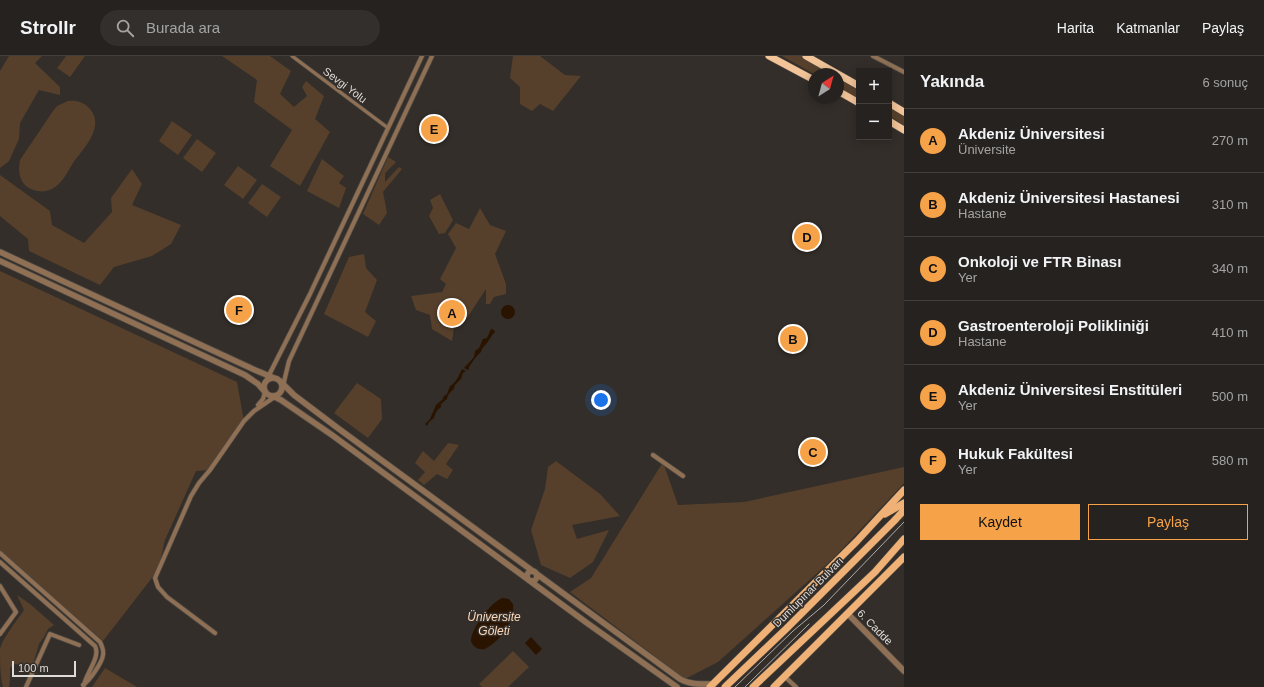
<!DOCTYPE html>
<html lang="tr">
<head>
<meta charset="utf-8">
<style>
	body { margin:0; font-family:Helvetica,sans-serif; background:#322f2c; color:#f1f3f6 }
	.controls { position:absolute; right:12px; top:12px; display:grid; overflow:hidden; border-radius:0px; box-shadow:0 2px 10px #0003 }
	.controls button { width:36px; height:36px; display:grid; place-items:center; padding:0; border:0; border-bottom:1px solid #423f3d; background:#26221f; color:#f1f3f6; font:20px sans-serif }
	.compass { position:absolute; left:808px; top:12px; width:36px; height:36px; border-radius:50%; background:#26221f; box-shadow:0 2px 10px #0003; rotate:36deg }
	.scale { position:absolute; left:12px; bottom:10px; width:64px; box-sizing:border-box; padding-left:4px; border:2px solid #dfdbd8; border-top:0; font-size:11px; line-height:14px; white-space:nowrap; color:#dfdbd8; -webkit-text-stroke:3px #332e29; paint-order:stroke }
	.you { position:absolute; left:601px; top:344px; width:14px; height:14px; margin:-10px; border:3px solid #fff; border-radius:50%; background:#1a73e8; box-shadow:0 0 0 6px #1a73e833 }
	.badge { display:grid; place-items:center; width:26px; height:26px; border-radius:50%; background:#f6a248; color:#111; font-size:13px; font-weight:700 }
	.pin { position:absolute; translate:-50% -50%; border:2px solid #fff; box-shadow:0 1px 4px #0006 }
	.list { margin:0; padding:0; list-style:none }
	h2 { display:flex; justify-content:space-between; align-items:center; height:52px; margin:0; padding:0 16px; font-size:17px }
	h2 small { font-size:13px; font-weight:400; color:#a4a4a4 }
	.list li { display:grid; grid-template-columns:26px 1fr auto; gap:12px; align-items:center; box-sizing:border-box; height:64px; padding:0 16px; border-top:1px solid #423f3d }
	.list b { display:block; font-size:15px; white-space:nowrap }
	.list p { margin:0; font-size:13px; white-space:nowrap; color:#a4a4a4 }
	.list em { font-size:13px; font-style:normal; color:#a4a4a4 }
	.actions { display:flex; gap:8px; padding:12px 16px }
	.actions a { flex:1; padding:9px 0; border:1px solid #f6a248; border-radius:0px; text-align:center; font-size:14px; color:#f6a248 }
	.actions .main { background:#f6a248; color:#111 }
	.icon { flex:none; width:22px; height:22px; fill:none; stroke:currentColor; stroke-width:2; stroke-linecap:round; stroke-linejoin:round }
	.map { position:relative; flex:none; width:904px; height:631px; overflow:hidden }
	header { display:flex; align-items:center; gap:24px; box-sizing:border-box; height:56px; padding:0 20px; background:#26221f; border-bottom:1px solid #423f3d }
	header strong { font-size:19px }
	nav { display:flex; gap:22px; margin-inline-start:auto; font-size:14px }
	.search { width:280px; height:36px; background:#322f2c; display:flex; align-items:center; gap:10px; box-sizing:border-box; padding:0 14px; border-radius:22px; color:#a4a4a4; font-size:15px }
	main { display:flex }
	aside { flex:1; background:#26221f }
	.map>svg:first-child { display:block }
	.green { fill:#56402b }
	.water { fill:#2a1400 }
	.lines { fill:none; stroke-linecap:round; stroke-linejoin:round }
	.pedestrian-casing { stroke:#4f4a45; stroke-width:4.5 }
	.minor-casing { stroke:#4f4a45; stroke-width:5.5 }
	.tertiary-casing { stroke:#4f4a45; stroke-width:7 }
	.primary-casing { stroke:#4f4a45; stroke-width:8 }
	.trunk-casing { stroke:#4f4a45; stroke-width:8 }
	.pedestrian { stroke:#8f7054; stroke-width:3 }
	.minor { stroke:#8f7054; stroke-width:4 }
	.tertiary { stroke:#8f7054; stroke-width:5.5 }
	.primary { stroke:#efb175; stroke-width:7 }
	.trunk { stroke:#f2c498; stroke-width:7 }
	.tram { stroke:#afaba7; stroke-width:1 }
	.primary-bridge-casing { stroke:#4f4a45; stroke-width:8; stroke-linecap:butt }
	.primary-bridge { stroke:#efb175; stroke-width:7 }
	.labels { text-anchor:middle; stroke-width:3; stroke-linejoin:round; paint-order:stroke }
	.street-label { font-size:11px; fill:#dfdbd8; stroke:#332e29 }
	.water-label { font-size:12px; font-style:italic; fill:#fbd8b9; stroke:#332e29 }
</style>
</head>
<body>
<header>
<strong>Strollr</strong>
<div class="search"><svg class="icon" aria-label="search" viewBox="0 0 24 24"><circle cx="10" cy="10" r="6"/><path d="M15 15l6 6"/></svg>Burada ara</div>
<nav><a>Harita</a><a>Katmanlar</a><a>Paylaş</a></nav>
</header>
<main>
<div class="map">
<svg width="904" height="631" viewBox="0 0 904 631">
	<rect width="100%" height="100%" fill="#332e29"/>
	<!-- green -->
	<path class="green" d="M 9,0 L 42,0 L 35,7 L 60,31 L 60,39 L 39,34 L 20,67 L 19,83 L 9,105 L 0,112 L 0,15 Z
		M 66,0 L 85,0 L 70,21 L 57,12 Z
		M 222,0 L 270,0 L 291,15 L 280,38 L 294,51 L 307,40 L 302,31 L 306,25 L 324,40 L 315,63 L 330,76 L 300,130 L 270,110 L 292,74 L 254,46 L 257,24 Z
		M 513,0 L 540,0 L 565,19 L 581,20 L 553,55 L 540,48 L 532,55 L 520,48 L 520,31 L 510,22 Z
		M 782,0 L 804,0 L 834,18 L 814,18 Z
		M 838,20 L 859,33 L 859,44 L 838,32 Z
		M 68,45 C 76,44 84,46 90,53 C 105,71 84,92 73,107 C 68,115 62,128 52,133 C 44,137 33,136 26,130 C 19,123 18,114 20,104 L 53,55 L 57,50 Z
		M 889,50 L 904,59 L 904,69 L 889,60 Z
		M 172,65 L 192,79 L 178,99 L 159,85 Z
		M 197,83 L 216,97 L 202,116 L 183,102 Z
		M 388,101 L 396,106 L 385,117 L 385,126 L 399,111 L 402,113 L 383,136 L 387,157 L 379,169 L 363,158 Z
		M 322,103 L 344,120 L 339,127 L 346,132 L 339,152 L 307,135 Z
		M 238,110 L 257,124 L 243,143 L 224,129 Z
		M 132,113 L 142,128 L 132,149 L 181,169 L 171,188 L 152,200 L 114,211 L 100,229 L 29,195 L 28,183 L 0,160 L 0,119 L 50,155 L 52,169 L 84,187 L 112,156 L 111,142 Z
		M 262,128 L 281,141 L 267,161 L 248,147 Z
		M 440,138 L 453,164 L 445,177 L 439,178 L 429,160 L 433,152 L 430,144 Z
		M 480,152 L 490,169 L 506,175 L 495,198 L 506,228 L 506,238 L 494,241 L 490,248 L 486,248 L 486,233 L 467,262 L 457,251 L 452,285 L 432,273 L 430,259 L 416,254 L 411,240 L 442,236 L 446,228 L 440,223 L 456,192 L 448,178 L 456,167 L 469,173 Z
		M 364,198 L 366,212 L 377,224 L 365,256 L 376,265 L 368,281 L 324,258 L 349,201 Z
		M 0,215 L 237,326 L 244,365 L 210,414 L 196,415 L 165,484 L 158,514 L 103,585 L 0,495 Z
		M 357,327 L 381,343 L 382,363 L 368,382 L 334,357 Z
		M 448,387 L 459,389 L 446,408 L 453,414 L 447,423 L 437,418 L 424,429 L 418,424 L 425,416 L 415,407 L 423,395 L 434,405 Z
		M 556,405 L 600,438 L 620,460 L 572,469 L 577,483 L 609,474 L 593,506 L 570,522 L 541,509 L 531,474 L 545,433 L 548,411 Z
		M 663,406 L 678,449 L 744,446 L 904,411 L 904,427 L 834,502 L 718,606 L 685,623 L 570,536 L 591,522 Z
		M 17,539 L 30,548 L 54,569 L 48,573 L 44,581 L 39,588 L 32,612 L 15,608 L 10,612 L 10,624 L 9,631 L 3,631 C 0,619 0,606 0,594 C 1,584 18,563 24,554 Z
		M 513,595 L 529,611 L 508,631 L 482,631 L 479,628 Z
		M 105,612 L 137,631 L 92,631 Z"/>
	<!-- water -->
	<path class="water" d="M501 256a7 7 0 1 1 14 0a7 7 0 1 1-14 0Z
		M 491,273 L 494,274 L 495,276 C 491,280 490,283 487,287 C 484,291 482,291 481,296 C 476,300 473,305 469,311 L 469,313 L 468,314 L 464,312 L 474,301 L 475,295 L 479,292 L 483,283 L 487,282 Z
		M 462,313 L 466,315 L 463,317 L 461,323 L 455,329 L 454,333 C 450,336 448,338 447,343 L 441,348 L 441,351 C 437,354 435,357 434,362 L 429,366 L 427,370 L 425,368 L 430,363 L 436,349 L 443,343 L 443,341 L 447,338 L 450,330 C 456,327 459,319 462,313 Z
		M 503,542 L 509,543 L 513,548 C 516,566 500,585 485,593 C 478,594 473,591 471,585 C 471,573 491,545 503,542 Z
		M 531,581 L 542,593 L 536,599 L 525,587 Z"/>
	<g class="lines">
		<!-- pedestrian casing -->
		<g class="pedestrian-casing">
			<path id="pedestrian" d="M 292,0 L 388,72"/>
		</g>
		<!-- minor casing -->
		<g class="minor-casing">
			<path id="minor" d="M 873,0 L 904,16
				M 266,325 L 310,238 L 422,0
				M 282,334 L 289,305 L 432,0
				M 258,349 L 263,343 L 265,336
				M 653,399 L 683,420
				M 0,497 L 100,586 C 102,590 104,594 103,599 C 102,607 90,624 83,629
				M 0,506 L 95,590 C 101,601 86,617 84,629
				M 0,530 L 16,556 L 0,578
				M 215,577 L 167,541 L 158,531 L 155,522 L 191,440 L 199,427 L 210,414 L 244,365 L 254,355 L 276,340
				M 785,621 L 796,631
				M 26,631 L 50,578 L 79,589"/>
		</g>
		<!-- tertiary casing -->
		<g class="tertiary-casing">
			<path id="tertiary" d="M 0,196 L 255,314 L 274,322
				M 0,205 L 245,319 L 258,328 L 265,336
				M264 331a9 9 0 1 1 18 0a9 9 0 1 1-18 0Z
				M 280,325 L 294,339 L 339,373 L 680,623 C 690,629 702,628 713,628
				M 273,340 L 281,344 L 332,379 L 587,567 L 677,631
				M527 520a5 5 0 1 1 10 0a5 5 0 1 1-10 0Z
				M 848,558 L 904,615"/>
		</g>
		<!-- primary casing -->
		<g class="primary-casing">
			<path id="primary" d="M 885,458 L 904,447
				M 895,464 L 904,454
				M 710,631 L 857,485 L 904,434
				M 753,631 L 875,516 L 904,483
				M 774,631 L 904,501"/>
		</g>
		<!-- trunk casing -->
		<g class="trunk-casing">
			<path id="trunk" d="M 769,0 L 814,24
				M 806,0 L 859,30
				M 838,35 L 859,47
				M 889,47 L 904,56
				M 889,65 L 904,74"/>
		</g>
		<!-- pedestrian -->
		<use href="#pedestrian" class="pedestrian"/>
		<!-- minor -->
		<use href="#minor" class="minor"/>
		<!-- tertiary -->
		<use href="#tertiary" class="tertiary"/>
		<!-- primary -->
		<use href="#primary" class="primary"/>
		<!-- trunk -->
		<use href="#trunk" class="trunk"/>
		<!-- tram -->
		<path class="tram" d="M 735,631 L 793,575 L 824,549 L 904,466
			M 745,631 L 809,568"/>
		<!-- primary-bridge casing -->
		<g class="primary-bridge-casing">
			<path id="primary-bridge" d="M 725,631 L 786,573 L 895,464"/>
		</g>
		<!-- primary-bridge -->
		<use href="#primary-bridge" class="primary-bridge"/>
	</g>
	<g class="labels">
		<!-- street labels -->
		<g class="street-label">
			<text transform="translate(345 29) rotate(37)" y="4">Sevgi Yolu</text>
			<text transform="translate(808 536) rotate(-45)" y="4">Dumlupınar Bulvarı</text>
			<text transform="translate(875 571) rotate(45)" y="4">6. Cadde</text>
		</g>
		<!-- water labels -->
		<g class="water-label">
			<text x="494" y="565">Üniversite<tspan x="494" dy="14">Göleti</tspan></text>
		</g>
	</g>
</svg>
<div class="controls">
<button>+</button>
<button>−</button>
</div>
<svg class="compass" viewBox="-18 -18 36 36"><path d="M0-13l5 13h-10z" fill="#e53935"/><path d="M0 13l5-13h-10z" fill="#a4a4a4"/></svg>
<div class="scale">100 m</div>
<div class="you"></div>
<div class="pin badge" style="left:452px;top:257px">A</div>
<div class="pin badge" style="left:793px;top:283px">B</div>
<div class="pin badge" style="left:813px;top:396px">C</div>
<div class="pin badge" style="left:807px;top:181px">D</div>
<div class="pin badge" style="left:434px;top:73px">E</div>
<div class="pin badge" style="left:239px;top:254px">F</div>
</div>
<aside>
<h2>Yakında<small>6 sonuç</small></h2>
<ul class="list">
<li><span class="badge">A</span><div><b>Akdeniz Üniversitesi</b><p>Üniversite</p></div><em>270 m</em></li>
<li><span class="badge">B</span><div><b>Akdeniz Üniversitesi Hastanesi</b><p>Hastane</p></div><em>310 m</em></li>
<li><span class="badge">C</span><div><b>Onkoloji ve FTR Binası</b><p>Yer</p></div><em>340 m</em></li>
<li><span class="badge">D</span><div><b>Gastroenteroloji Polikliniği</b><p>Hastane</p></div><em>410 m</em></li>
<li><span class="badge">E</span><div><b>Akdeniz Üniversitesi Enstitüleri</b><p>Yer</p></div><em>500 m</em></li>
<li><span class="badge">F</span><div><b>Hukuk Fakültesi</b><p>Yer</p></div><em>580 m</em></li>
</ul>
<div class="actions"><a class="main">Kaydet</a><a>Paylaş</a></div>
</aside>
</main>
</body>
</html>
